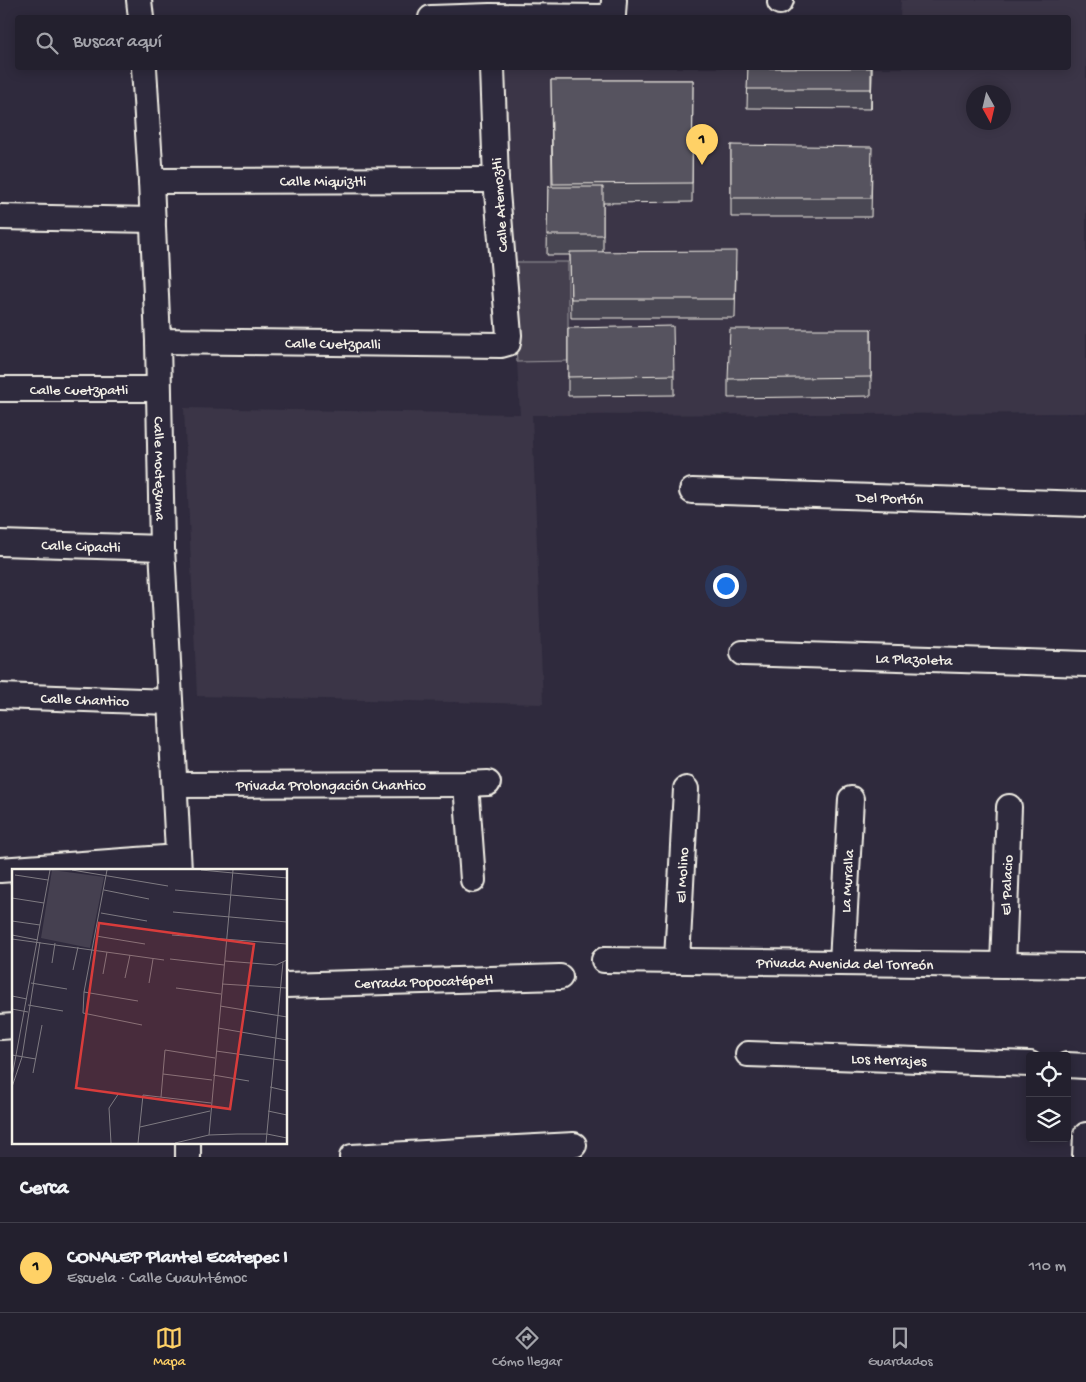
<!DOCTYPE html>
<html lang="es">
<head>
<meta charset="utf-8">
<style>
	body { margin:0; font-family:"Gochi Hand",sans-serif; background:#2f2d3a; color:#f1f3f6 }
	.controls { position:absolute; right:15px; bottom:15px; display:grid; overflow:hidden; border-radius:5px; box-shadow:0 2px 12px #0003 }
	.controls button { width:45px; height:45px; display:grid; place-items:center; padding:0; border:0; border-bottom:1px solid #403e4a; background:#23202e; color:#f1f3f6; font:25px sans-serif }
	.compass { position:absolute; left:966px; top:85px; width:45px; height:45px; border-radius:50%; background:#23202e; box-shadow:0 2px 12px #0003; rotate:172deg }
	.you { position:absolute; left:725px; top:585px; width:18px; height:18px; margin:-12px; border:4px solid #fff; border-radius:50%; background:#1a73e8; box-shadow:0 0 0 8px #1a73e833 }
	.badge { display:grid; place-items:center; width:32px; height:32px; border-radius:50%; background:#ffd166; color:#111; font-size:16px; font-weight:700 }
	.pin { position:absolute; translate:-50% -41px; filter:drop-shadow(0 1px 2px #0008) }
	.pin::after { content:''; position:absolute; top:26px; width:18px; height:15px; background:inherit; clip-path:polygon(0 0,100% 0,50% 100%) }
	.list { margin:0; padding:0; list-style:none }
	h2 { display:flex; justify-content:space-between; align-items:center; height:65px; margin:0; padding:0 20px; font-size:21px }
	h2 small { font-size:16px; font-weight:400; color:#a3a3aa }
	.list li { display:grid; grid-template-columns:32px 1fr auto; gap:15px; align-items:center; box-sizing:border-box; height:90px; padding:0 20px; border-top:1px solid #403e4a }
	.list b { display:block; font-size:19px; white-space:nowrap }
	.list p { margin:0; font-size:16px; white-space:nowrap; color:#a3a3aa }
	.list em { font-size:16px; font-style:normal; color:#a3a3aa }
	.icon { flex:none; width:28px; height:28px; fill:none; stroke:currentColor; stroke-width:2; stroke-linecap:round; stroke-linejoin:round }
	.map { position:relative; flex:none; width:1086px; height:1157px; overflow:hidden }
	.search { position:absolute; background:#23202e; box-shadow:0 2px 12px #0003; left:15px; right:15px; top:15px; height:55px; display:flex; align-items:center; gap:12px; box-sizing:border-box; padding:0 18px; border-radius:5px; color:#a3a3aa; font-size:19px }
	.sheet { height:155px; background:#23202e }
	nav { display:flex; justify-content:space-around; align-items:center; box-sizing:border-box; height:70px; border-top:1px solid #403e4a; background:#23202e; font-size:14px; color:#a3a3aa }
	nav a { display:grid; justify-items:center; gap:2px }
	nav .on { color:#ffd166 }
	.map>svg:first-child { display:block }
	.built { fill:#3b3647; fill-rule:evenodd }
	.green { fill:#454050; stroke:#9c989c }
	.lines { fill:none; stroke-linecap:round; stroke-linejoin:round }
	.minor-casing { stroke:#f4f1e8; stroke-width:28 }
	.minor { stroke:#2f2a3d; stroke-width:24 }
	.wall { fill:#4a4752; stroke:#f4f1e8 }
	.shaded-wall { fill:#3c3942; stroke:#f4f1e8 }
	.building { fill:#56525f; stroke:#f4f1e8 }
	.labels { text-anchor:middle; stroke-width:4; stroke-linejoin:round; paint-order:stroke }
	.street-label { font-size:15px; fill:#f4f1e8; stroke:#2f2a3d }
	.inset-road { fill:none; stroke:#7e7a81; stroke-width:1 }
	.view { fill:#d93c3b; fill-opacity:0.15; stroke:#d93c3b; stroke-width:2.5 }
	.inset-edge { fill:none; stroke:#f4f1e8; stroke-width:2.5 }
</style>
</head>
<body>
<div class="map">
<svg width="1086" height="1157" viewBox="0 0 1086 1157">
	<rect width="100%" height="100%" fill="#2f2a3d"/>
	<filter id="ink" filterUnits="userSpaceOnUse"><feTurbulence type="fractalNoise" baseFrequency=".02" numOctaves="2"/><feDisplacementMap in="SourceGraphic" scale="10" xChannelSelector="R" yChannelSelector="G"/><feConvolveMatrix kernelMatrix="1 2 1 2 8 2 1 2 1" color-interpolation-filters="sRGB"/></filter>
	<g filter="url(#ink)">
		<!-- built -->
		<path class="built" d="M 901,0 L 1086,0 L 1086,413 L 532,415 L 543,704 L 197,696 L 184,408 L 520,414 L 500,68 L 1068,68 L 1068,18 L 900,17 ZM 974,92 L 1004,92 L 1004,122 L 974,122 Z"/>
		<!-- green -->
		<path class="green" d="M 511,262 L 568,262 L 568,361 L 517,362 Z"/>
		<g class="lines">
			<!-- minor casing -->
			<g class="minor-casing">
				<g id="minor">
					<path d="M 139,0 L 141,18"/>
					<path d="M 780,2 L 781,0"/>
					<path d="M 431,18 L 490,16 L 605,17 L 613,15 L 614,0"/>
					<path id="s1" d="M 144,68 L 151,181 L 158,341 L 162,548 L 179,871"/>
					<path id="s2" d="M 151,181 L 496,180"/>
					<path d="M 0,217 L 153,220"/>
					<path id="s3" d="M 158,341 L 501,345 L 508,343 L 509,335 L 496,180 L 492,68"/>
					<path id="s4" d="M 0,389 L 158,389"/>
					<path id="s5" d="M 692,491 L 1086,504"/>
					<path id="s6" d="M 0,543 L 162,548"/>
					<path id="s7" d="M 743,653 L 1086,664"/>
					<path id="s8" d="M 0,696 L 170,702"/>
					<path d="M 466,784 L 473,880"/>
					<path id="s9" d="M 175,785 L 466,784 L 488,783"/>
					<path d="M 0,870 L 178,857"/>
					<path id="s10" d="M 604,960 L 1086,966"/>
					<path id="s11" d="M 677,960 L 686,789"/>
					<path id="s12" d="M 842,962 L 851,799"/>
					<path id="s13" d="M 1003,965 L 1009,807"/>
					<path id="s14" d="M 286,985 L 560,977"/>
					<path d="M 0,1027 L 14,1026"/>
					<path id="s15" d="M 748,1054 L 1030,1064"/>
					<path d="M 1067,1065 L 1086,1066"/>
					<path d="M 188,1143 L 188,1157"/>
					<path d="M 352,1157 L 574,1145"/>
					<path d="M 1085,1157 L 1086,1135"/>
				</g>
			</g>
			<!-- minor -->
			<use href="#minor" class="minor"/>
		</g>
		<!-- wall -->
		<path class="wall" d="M 748,68 L 872,68 L 871,109 L 747,108 Z
			M 551,80 L 693,80 L 692,202 L 603,203 L 603,252 L 736,271 L 735,318 L 571,318 L 570,255 L 547,255 L 548,187 L 552,187 Z
			M 731,145 L 872,167 L 871,217 L 731,217 Z
			M 568,328 L 674,375 L 674,395 L 568,396 Z
			M 871,329 L 871,396 L 728,398 L 728,379 Z"/>
		<!-- shaded-wall -->
		<path class="shaded-wall" d="M 871,68 L 872,68 L 871,109 Z"/>
		<!-- building -->
		<path class="building" d="M 748,68 L 871,68 L 871,89 L 747,89 Z
			M 551,80 L 693,80 L 692,183 L 553,184 Z
			M 731,145 L 872,147 L 871,198 L 731,198 Z
			M 548,187 L 603,187 L 603,235 L 547,235 Z
			M 736,251 L 735,299 L 571,299 L 570,252 Z
			M 673,326 L 674,375 L 568,377 L 568,328 Z
			M 730,329 L 871,329 L 871,377 L 728,379 Z"/>
	</g>
	<g class="labels">
		<!-- street labels -->
		<g class="street-label">
			<text dy="5" stroke="none"><textPath href="#s2" startOffset="172">Calle Miquiztli</textPath></text>
			<text transform="translate(499 205) rotate(-94)" y="5">Calle Atemoztli</text>
			<text dy="5" stroke="none"><textPath href="#s3" startOffset="175">Calle Cuetzpalli</textPath></text>
			<text dy="5" stroke="none"><textPath href="#s4" startOffset="79">Calle Cuetzpatli</textPath></text>
			<text dy="5" stroke="none"><textPath href="#s1" startOffset="401">Calle Moctezuma</textPath></text>
			<text dy="5" stroke="none"><textPath href="#s5" startOffset="198">Del Portón</textPath></text>
			<text dy="5" stroke="none"><textPath href="#s6" startOffset="81">Calle Cipactli</textPath></text>
			<text dy="5" stroke="none"><textPath href="#s7" startOffset="171">La Plazoleta</textPath></text>
			<text dy="5" stroke="none"><textPath href="#s8" startOffset="85">Calle Chantico</textPath></text>
			<text dy="5" stroke="none"><textPath href="#s9" startOffset="156">Privada Prolongación Chantico</textPath></text>
			<text dy="5" stroke="none"><textPath href="#s11" startOffset="85">El Molino</textPath></text>
			<text dy="5" stroke="none"><textPath href="#s12" startOffset="81">La Muralla</textPath></text>
			<text dy="5" stroke="none"><textPath href="#s13" startOffset="80">El Palacio</textPath></text>
			<text dy="5" stroke="none"><textPath href="#s10" startOffset="241">Privada Avenida del Torreón</textPath></text>
			<text dy="5" stroke="none"><textPath href="#s14" startOffset="138">Cerrada Popocatépetl</textPath></text>
			<text dy="5" stroke="none"><textPath href="#s15" startOffset="141">Los Herrajes</textPath></text>
		</g>
	</g>
	<!-- overview -->
	<g transform="translate(12 869)">
		<rect width="275" height="275" fill="#2f2a3d"/>
		<path d="M 40,1 L 92,8 L 78,79 L 29,69 Z" fill="#454050"/>
		<path class="inset-road" d="M 60,1 L 156,17M 95,1 L 72,123 L 71,144 L 130,156M 189,1 L 275,9M 3,6 L 36,11M 92,21 L 137,30M 163,21 L 275,31M 0,29 L 32,34M 161,43 L 275,53M 89,44 L 135,52M 0,52 L 28,56M 0,66 L 26,71M 160,66 L 275,75M 84,67 L 133,75M 0,70 L 152,91M 158,90 L 212,96M 213,92 L 264,96 L 275,91M 40,94 L 43,74M 61,101 L 66,78M 91,105 L 95,83M 113,109 L 118,86M 19,114 L 55,120M 137,114 L 141,90M 210,115 L 275,119M 164,119 L 209,125M 72,123 L 126,132M 0,127 L 15,130M 16,136 L 51,142M 208,137 L 275,148M 0,140 L 16,143M 206,159 L 275,171M 204,182 L 275,192M 0,186 L 24,190M 21,204 L 30,156M 151,205 L 200,211M 201,206 L 237,212M 0,208 L 38,1M 0,218 L 10,188 L 28,73M 258,218 L 275,222M 149,228 L 153,181 L 203,189M 256,242 L 275,246M 128,258 L 198,242M 197,266 L 221,1M 99,274 L 97,239 L 107,224M 126,274 L 131,226 L 199,234M 163,274 L 197,266 L 225,265 L 255,265 L 275,269M 254,274 L 271,93"/>
		<path class="view" d="M 87,54 L 242,75 L 218,240 L 64,219 Z"/>
		<rect width="275" height="275" class="inset-edge"/>
	</g>
</svg>
<div class="controls">
<button><svg class="icon" aria-label="locate" viewBox="0 0 24 24"><circle cx="12" cy="12" r="6"/><path d="M12 2v4M12 18v4M2 12h4M18 12h4"/></svg></button>
<button><svg class="icon" aria-label="layers" viewBox="0 0 24 24"><path d="M12 4l9 5-9 5-9-5zM3 14l9 5 9-5"/></svg></button>
</div>
<svg class="compass" viewBox="-18 -18 36 36"><path d="M0-13l5 13h-10z" fill="#e53935"/><path d="M0 13l5-13h-10z" fill="#a3a3aa"/></svg>
<div class="you"></div>
<div class="pin badge" style="left:702px;top:165px">1</div>
<div class="search"><svg class="icon" aria-label="search" viewBox="0 0 24 24"><circle cx="10" cy="10" r="6"/><path d="M15 15l6 6"/></svg>Buscar aquí</div>
</div>
<section class="sheet">
<h2>Cerca<small></small></h2>
<ul class="list">
<li><span class="badge">1</span><div><b>CONALEP Plantel Ecatepec I</b><p>Escuela · Calle Cuauhtémoc</p></div><em>110 m</em></li>
</ul>
</section>
<nav>
<a class="on"><svg class="icon" aria-label="map" viewBox="0 0 24 24"><path d="M3 6l6-2 6 2 6-2v14l-6 2-6-2-6 2zM9 4v14M15 6v14"/></svg>Mapa</a>
<a><svg class="icon" aria-label="directions" viewBox="0 0 24 24"><path d="M12 3l9 9-9 9-9-9zM9 14v-3h6M13 9l2 2-2 2"/></svg>Cómo llegar</a>
<a><svg class="icon" aria-label="saved" viewBox="0 0 24 24"><path d="M7 4h10v16l-5-4-5 4z"/></svg>Guardados</a>
</nav>
</body>
</html>
